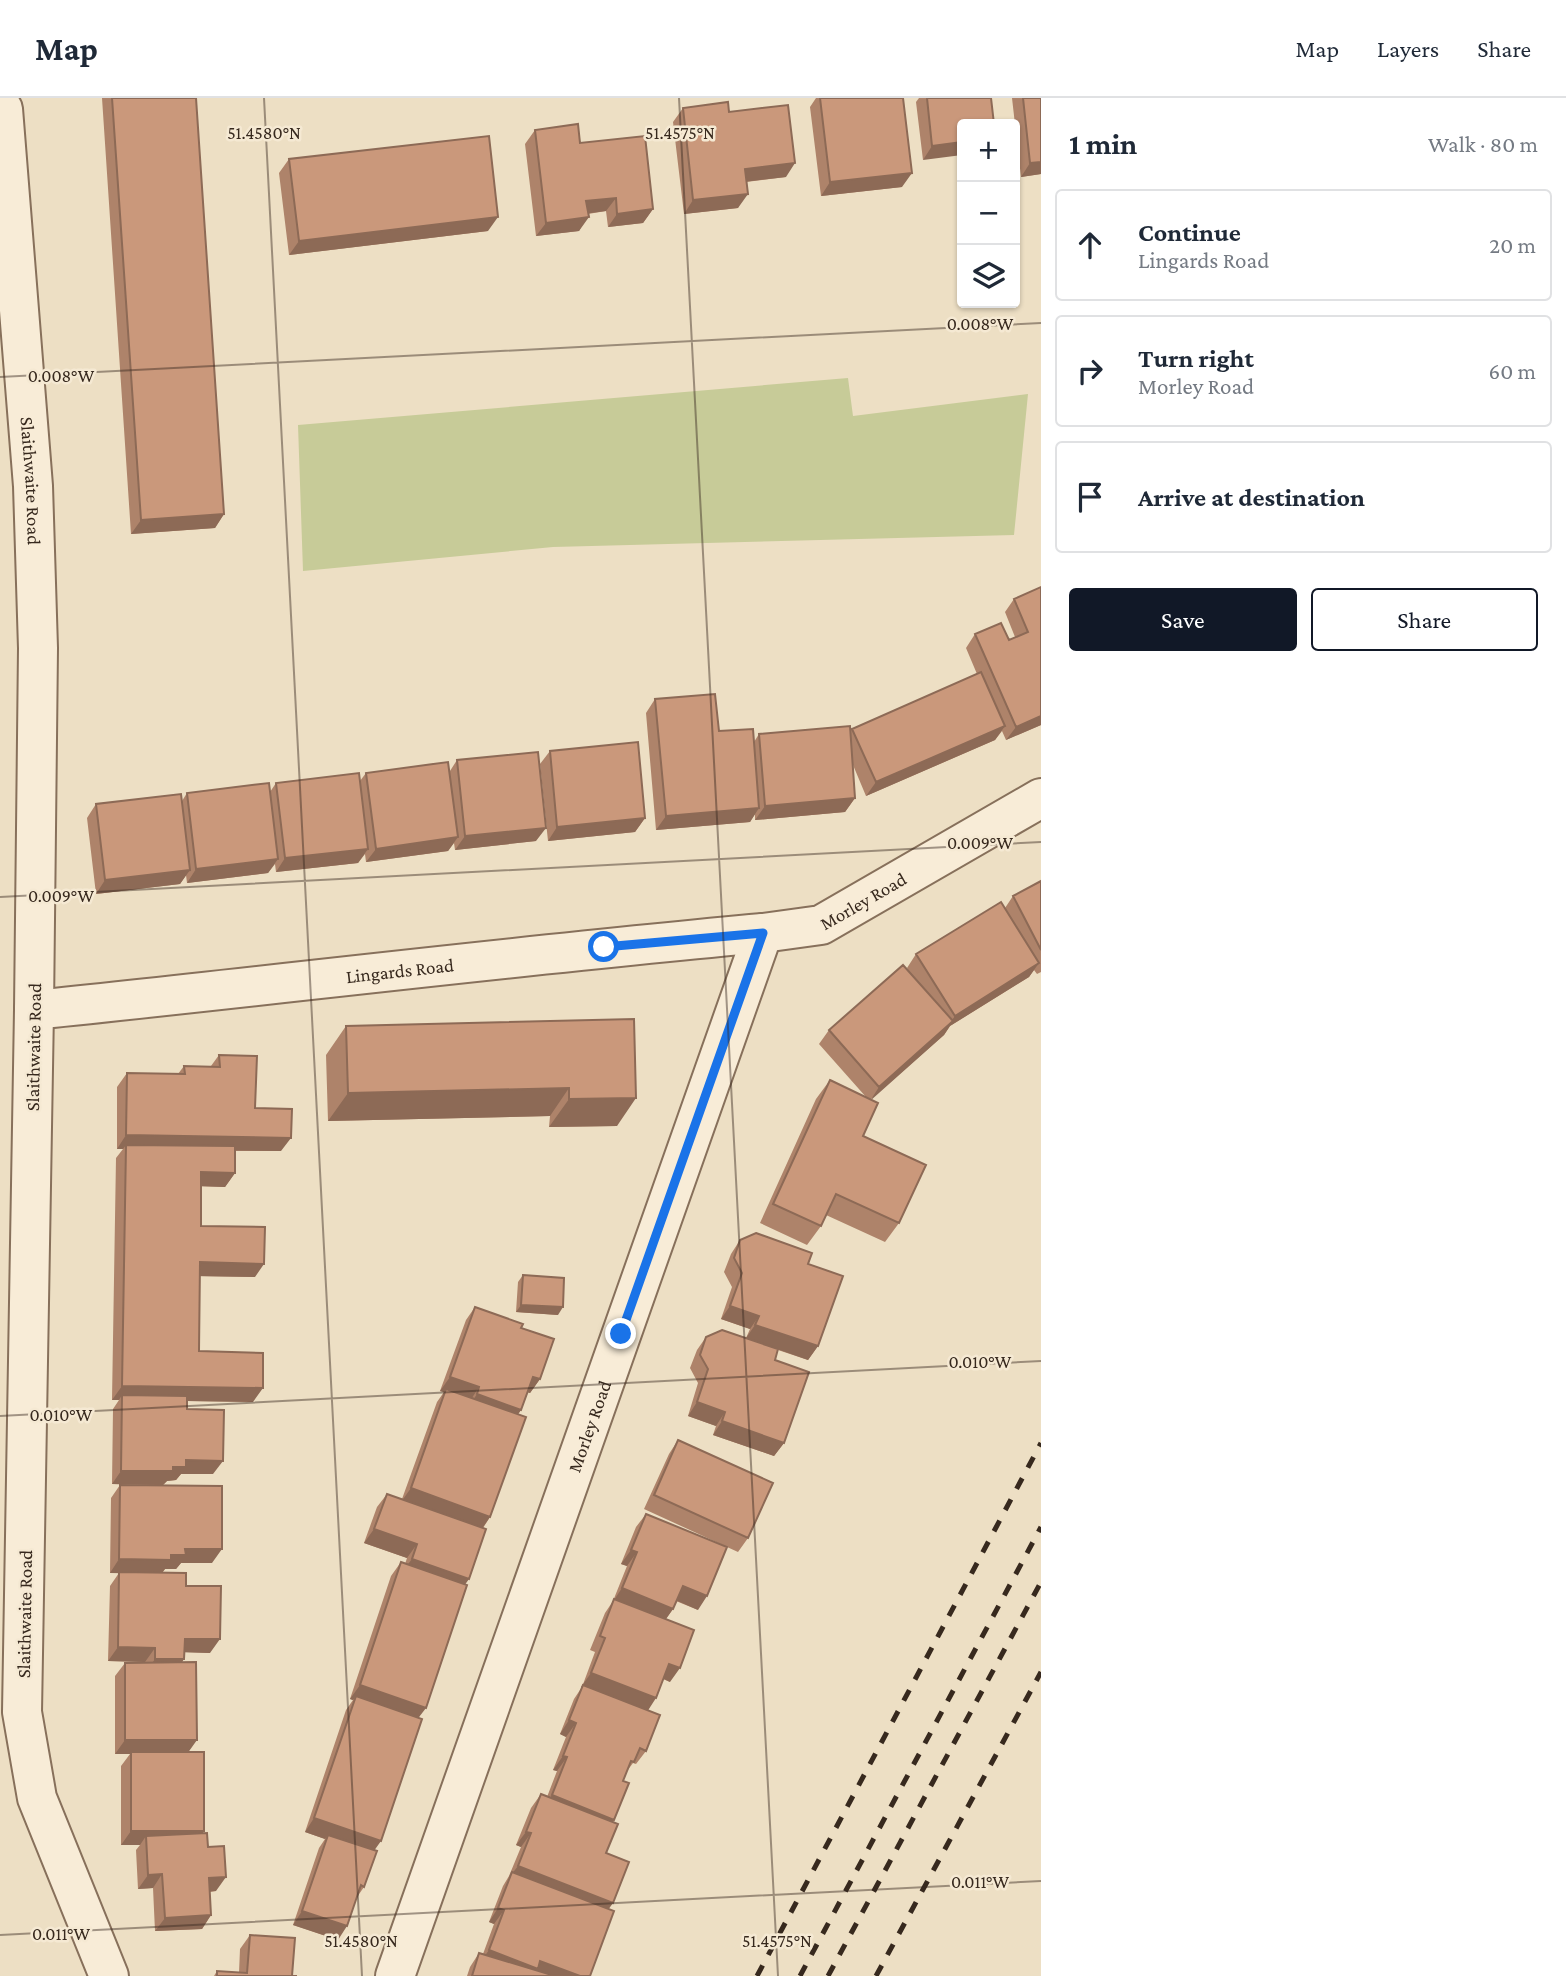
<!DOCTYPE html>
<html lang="en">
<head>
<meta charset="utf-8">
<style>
	body { margin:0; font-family:"Crimson Pro",serif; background:#f2f2f3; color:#1f2937 }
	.controls { position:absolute; right:21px; top:21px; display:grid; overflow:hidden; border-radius:7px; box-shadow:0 2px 5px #0004 }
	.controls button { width:63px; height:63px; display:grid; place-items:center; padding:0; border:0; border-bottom:2px solid #e0e1e3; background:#fff; color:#1f2937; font:35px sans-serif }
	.stop { position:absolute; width:21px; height:21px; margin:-16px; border:5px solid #1a73e8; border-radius:50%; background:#fff }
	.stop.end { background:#1a73e8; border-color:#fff; box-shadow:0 2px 7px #0008 }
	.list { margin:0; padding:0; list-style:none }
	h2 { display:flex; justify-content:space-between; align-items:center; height:91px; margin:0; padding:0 28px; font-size:30px }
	h2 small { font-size:23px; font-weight:400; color:#747a83 }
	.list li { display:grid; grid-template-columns:46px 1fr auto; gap:21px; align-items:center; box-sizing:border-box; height:112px; margin:0 14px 14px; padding:0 14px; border:2px solid #e0e1e3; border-radius:7px }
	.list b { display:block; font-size:26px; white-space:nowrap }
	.list p { margin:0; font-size:23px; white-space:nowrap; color:#747a83 }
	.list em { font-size:23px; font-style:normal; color:#747a83 }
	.actions { display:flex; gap:14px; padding:21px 28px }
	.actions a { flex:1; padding:16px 0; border:2px solid #111827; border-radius:7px; text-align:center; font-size:24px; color:#111827 }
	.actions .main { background:#111827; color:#fff }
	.icon { flex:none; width:38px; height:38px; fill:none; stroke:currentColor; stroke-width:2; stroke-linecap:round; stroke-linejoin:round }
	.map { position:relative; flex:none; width:1041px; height:1878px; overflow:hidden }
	header { display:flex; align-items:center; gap:42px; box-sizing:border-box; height:98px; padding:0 35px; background:#fff; border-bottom:2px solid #e0e1e3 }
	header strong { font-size:33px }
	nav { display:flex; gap:38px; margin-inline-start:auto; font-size:24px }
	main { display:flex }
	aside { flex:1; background:#fff }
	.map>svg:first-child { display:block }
	.green { fill:#c7cb98 }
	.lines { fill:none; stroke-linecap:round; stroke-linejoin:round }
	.minor-casing { stroke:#87705b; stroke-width:42 }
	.minor { stroke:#f8ecd7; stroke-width:38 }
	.rail { stroke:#37291e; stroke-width:5; stroke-dasharray:12 12; stroke-linecap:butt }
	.wall { fill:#ae836a }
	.shaded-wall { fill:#8d6a56 }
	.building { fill:#ca987b; stroke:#8d6a56; stroke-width:2 }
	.route { stroke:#1a73e8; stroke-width:9 }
	.ticks { fill:none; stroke:#37291e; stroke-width:2; stroke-opacity:0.45 }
	.labels { text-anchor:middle; stroke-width:5; stroke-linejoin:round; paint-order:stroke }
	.street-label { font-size:19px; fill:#37291e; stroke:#f5e9d3 }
	.ticks-label { font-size:18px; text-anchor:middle; fill:#37291e; stroke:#f5e9d3; stroke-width:5; stroke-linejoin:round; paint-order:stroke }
</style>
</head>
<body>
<header>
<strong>Map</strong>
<nav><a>Map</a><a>Layers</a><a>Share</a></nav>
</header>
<main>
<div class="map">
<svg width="1041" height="1878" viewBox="0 0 1041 1878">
	<rect width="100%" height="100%" fill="#eddfc4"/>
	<!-- green -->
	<path class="green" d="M 848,280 L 853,318 L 1028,296 L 1014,437 L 553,449 L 303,473 L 298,327 Z"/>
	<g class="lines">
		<!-- minor casing -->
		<g class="minor-casing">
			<g id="minor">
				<path id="s1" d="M 0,7 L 3,11 L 33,388 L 38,550 L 34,912 L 22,1614 L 37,1700 L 109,1878"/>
				<path id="s2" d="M 34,912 C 277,887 520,857 763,835"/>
				<path id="s3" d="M 395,1878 L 763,835 L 821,827 L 1041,700"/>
			</g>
		</g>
		<!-- minor -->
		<use href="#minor" class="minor"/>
		<!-- rail -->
		<path class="rail" d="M 757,1878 L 1041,1345
			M 800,1878 L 1041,1429
			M 828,1878 L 1041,1484
			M 876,1878 L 1041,1574"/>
	</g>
	<!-- wall -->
	<path class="wall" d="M 102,0 L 196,0 L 224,416 L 215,430 L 131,436 Z
		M 816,0 L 903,0 L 902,89 L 821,98 L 810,9 Z
		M 919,0 L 991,0 L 923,62 L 916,4 Z
		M 1012,0 L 1041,0 L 1041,76 L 1021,79 Z
		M 683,10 L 729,14 L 786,79 L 746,84 L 738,110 L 684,116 L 673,24 Z
		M 535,32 L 580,45 L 653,111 L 643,125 L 608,129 L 606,113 L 588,116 L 579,133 L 536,138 L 525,46 Z
		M 289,61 L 488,133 L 289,157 L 279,75 Z
		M 1041,489 L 1041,627 L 1006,642 L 1002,633 L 995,642 L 866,698 L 853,667 L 855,700 L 845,714 L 755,722 L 755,716 L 750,724 L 656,732 L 646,615 L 655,601 L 719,633 L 754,644 L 759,636 L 850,634 L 852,631 L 977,576 L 966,550 L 975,536 L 1009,542 L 1015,539 L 1005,514 L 1014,501 Z
		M 550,653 L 645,720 L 635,734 L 548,743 L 540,666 Z
		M 457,662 L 536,743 L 455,752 L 454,745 L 448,753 L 366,764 L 365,756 L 358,765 L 276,774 L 275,766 L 268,775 L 187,785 L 186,777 L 180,786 L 96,796 L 87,720 L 96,706 L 182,703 L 187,695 L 270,694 L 276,685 L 360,683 L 366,675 L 450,673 Z
		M 1041,783 L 1041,874 L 1037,876 L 1034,872 L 1029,879 L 950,928 L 944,937 L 871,1001 L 863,1038 L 899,1125 L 885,1144 L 826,1117 L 821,1128 L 807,1147 L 760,1125 L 816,1001 L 830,982 L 866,999 L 819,946 L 829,932 L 909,874 L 907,870 L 916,856 L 1005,810 L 1013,798 Z
		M 634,921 L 617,1028 L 549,1029 L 550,1018 L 328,1023 L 326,957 L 346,928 Z
		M 219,957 L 255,1010 L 281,1053 L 235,1053 L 235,1075 L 225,1089 L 201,1088 L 201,1128 L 255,1179 L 200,1178 L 199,1253 L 253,1304 L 187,1303 L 187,1311 L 213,1376 L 181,1376 L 176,1382 L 167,1383 L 163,1387 L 212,1465 L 181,1465 L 176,1471 L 165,1471 L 162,1475 L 186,1488 L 210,1555 L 185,1554 L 182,1564 L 188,1654 L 204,1733 L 203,1735 L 208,1749 L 216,1793 L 210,1794 L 211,1817 L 202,1831 L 155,1833 L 153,1790 L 138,1791 L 136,1752 L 140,1747 L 121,1747 L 121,1668 L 130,1656 L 115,1656 L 115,1578 L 125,1565 L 145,1564 L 108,1563 L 110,1488 L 119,1475 L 110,1475 L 111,1400 L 120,1387 L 151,1387 L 112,1386 L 113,1311 L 119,1302 L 112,1302 L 116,1060 L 123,1051 L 117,1051 L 117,989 L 127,975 L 178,976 L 184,968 L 211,968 Z
		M 740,1142 L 808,1166 L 818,1248 L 808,1262 L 778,1252 L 775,1262 L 784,1345 L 774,1358 L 713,1337 L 716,1328 L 688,1318 L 698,1285 L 690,1270 L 697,1252 L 706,1239 L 746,1240 L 750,1231 L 721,1221 L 732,1189 L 724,1174 L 731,1156 Z
		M 523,1177 L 558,1217 L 516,1214 L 518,1184 Z
		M 475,1209 L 521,1230 L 540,1281 L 530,1295 L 528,1294 L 521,1312 L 518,1316 L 490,1419 L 483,1430 L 465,1486 L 419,1619 L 374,1753 L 364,1789 L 357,1799 L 338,1842 L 293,1827 L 319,1750 L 325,1741 L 305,1734 L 346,1612 L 353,1602 L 350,1601 L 391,1478 L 401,1464 L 405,1466 L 407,1460 L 364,1445 L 377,1409 L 387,1396 L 402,1401 L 437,1304 L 444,1294 L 440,1293 L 466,1222 Z
		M 678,1342 L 748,1440 L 738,1454 L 644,1411 L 669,1356 Z
		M 646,1416 L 698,1512 L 676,1503 L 673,1511 L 666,1521 L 670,1584 L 663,1581 L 648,1612 L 646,1653 L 636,1666 L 633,1665 L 627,1673 L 623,1683 L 606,1755 L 609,1811 L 590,1878 L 467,1878 L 470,1869 L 479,1855 L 483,1856 L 494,1826 L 489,1824 L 503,1788 L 509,1778 L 521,1749 L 516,1747 L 531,1710 L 541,1696 L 547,1699 L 557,1673 L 553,1672 L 566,1639 L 560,1636 L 574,1601 L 582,1589 L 595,1554 L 590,1552 L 605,1515 L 613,1503 L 627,1468 L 621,1466 L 636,1429 Z
		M 250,1837 L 292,1878 L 297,1878 L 214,1878 L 217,1873 L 239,1875 L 240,1851 Z"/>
	<!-- shaded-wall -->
	<path class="shaded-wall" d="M 962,44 L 962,57 L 923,62 L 932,48 Z
		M 1041,64 L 1041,76 L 1021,79 L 1030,65 Z
		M 795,65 L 786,79 L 735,85 L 745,71 Z
		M 912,75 L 902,89 L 821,98 L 830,84 Z
		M 748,96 L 738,110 L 684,116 L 693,102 Z
		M 616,100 L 606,113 L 576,117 L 586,103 Z
		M 653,111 L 643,125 L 608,129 L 617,116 Z
		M 498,119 L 488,133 L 289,157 L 299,143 Z
		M 589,119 L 579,133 L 536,138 L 546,125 Z
		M 224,416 L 215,430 L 131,436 L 141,422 Z
		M 1041,618 L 1041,627 L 1006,642 L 1016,629 Z
		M 1005,628 L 995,642 L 866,698 L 876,684 Z
		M 855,700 L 845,714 L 755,722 L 765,708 Z
		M 759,710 L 750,724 L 656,732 L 666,718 Z
		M 645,720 L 635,734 L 548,743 L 557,729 Z
		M 546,730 L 536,743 L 455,752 L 465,738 Z
		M 458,739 L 448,753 L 366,764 L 376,751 Z
		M 368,751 L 358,765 L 276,774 L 285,760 Z
		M 278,761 L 268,775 L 187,785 L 196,771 Z
		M 190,772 L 180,786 L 96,796 L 105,782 Z
		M 1039,865 L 1029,879 L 950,928 L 944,937 L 870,1003 L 879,989 L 946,930 L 955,918 Z
		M 569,990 L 550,1018 L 328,1023 L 348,995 Z
		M 636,1000 L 617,1028 L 549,1029 L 569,1001 Z
		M 126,1037 L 291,1040 L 281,1053 L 126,1051 L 126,1047 L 123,1051 L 117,1051 Z
		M 201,1074 L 235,1075 L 225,1089 L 192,1088 Z
		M 200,1164 L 264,1166 L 255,1179 L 191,1178 Z
		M 521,1207 L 563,1209 L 558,1217 L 516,1214 Z
		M 730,1208 L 759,1218 L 750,1231 L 721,1221 Z
		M 755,1227 L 818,1248 L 808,1262 L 746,1240 Z
		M 450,1279 L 479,1289 L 470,1303 L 446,1291 L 444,1294 L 440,1293 Z
		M 533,1279 L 540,1281 L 530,1295 L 523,1293 Z
		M 122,1288 L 263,1290 L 253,1304 L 122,1302 L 122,1297 L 119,1302 L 112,1302 Z
		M 477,1296 L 521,1312 L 512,1325 L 468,1310 Z
		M 697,1304 L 725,1314 L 716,1328 L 688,1318 Z
		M 722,1323 L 784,1345 L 774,1358 L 713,1337 Z
		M 186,1362 L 223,1363 L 213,1376 L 181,1376 L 176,1382 L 167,1383 L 163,1387 L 112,1386 L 121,1373 L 173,1369 Z
		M 411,1390 L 490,1419 L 481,1432 L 401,1404 Z
		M 374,1431 L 417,1446 L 407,1460 L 364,1445 Z
		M 185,1451 L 222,1451 L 212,1465 L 181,1465 L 176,1471 L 165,1471 L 161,1476 L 110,1475 L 119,1461 L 171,1457 Z
		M 631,1452 L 637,1454 L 627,1468 L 621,1466 Z
		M 412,1461 L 469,1481 L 459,1495 L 402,1474 Z
		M 683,1488 L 707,1498 L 698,1512 L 673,1501 Z
		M 622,1490 L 673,1511 L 663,1525 L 614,1502 Z
		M 185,1541 L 220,1541 L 210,1555 L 175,1554 Z
		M 118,1549 L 155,1550 L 145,1564 L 108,1563 Z
		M 155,1561 L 184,1561 L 175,1575 L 145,1575 Z
		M 669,1566 L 680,1570 L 670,1584 L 660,1579 Z
		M 591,1575 L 656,1600 L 647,1614 L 581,1589 Z
		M 360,1587 L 426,1610 L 416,1623 L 356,1598 L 353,1602 L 350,1601 Z
		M 569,1622 L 576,1625 L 566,1639 L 560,1636 Z
		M 125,1642 L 197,1642 L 187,1656 L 131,1654 L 130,1656 L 115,1656 Z
		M 563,1658 L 567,1659 L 557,1673 L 553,1672 Z
		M 552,1697 L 614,1722 L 605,1736 L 543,1711 Z
		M 314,1720 L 381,1743 L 371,1757 L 328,1737 L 325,1741 L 305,1734 Z
		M 131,1733 L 204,1733 L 195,1747 L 146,1738 L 140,1747 L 121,1747 Z
		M 526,1734 L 531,1735 L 521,1749 L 516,1747 Z
		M 518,1768 L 613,1805 L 603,1819 L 511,1777 Z
		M 162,1776 L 153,1790 L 138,1791 L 148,1777 Z
		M 226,1779 L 216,1793 L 200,1794 L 209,1780 Z
		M 498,1810 L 504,1812 L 494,1826 L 489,1824 Z
		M 302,1813 L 347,1828 L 338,1842 L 293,1827 Z
		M 211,1817 L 202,1831 L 155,1833 L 165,1820 Z
		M 489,1852 L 540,1863 L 580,1878 L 511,1878 L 479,1866 Z"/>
	<!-- building -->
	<path class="building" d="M 112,0 L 196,0 L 224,416 L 141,422 Z
		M 820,0 L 903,0 L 912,75 L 830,84 Z
		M 927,0 L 991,0 L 994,26 L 962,26 L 962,44 L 932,48 Z
		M 1023,0 L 1041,0 L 1041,64 L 1030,65 Z
		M 728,4 L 729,14 L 788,7 L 795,65 L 745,71 L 748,96 L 693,102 L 683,10 Z
		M 578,26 L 580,45 L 645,38 L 653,111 L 617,116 L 616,100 L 586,103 L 589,119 L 546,125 L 535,32 Z
		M 489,38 L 498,119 L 299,143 L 289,61 Z
		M 1041,489 L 1041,618 L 1016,629 L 975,536 L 1001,525 L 1009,542 L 1028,534 L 1014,501 Z
		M 981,574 L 1005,628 L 876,684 L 852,631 Z
		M 715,596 L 719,633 L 753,631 L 759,710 L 666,718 L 655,601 Z
		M 850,628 L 855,700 L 765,708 L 759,636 Z
		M 638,644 L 645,720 L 557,729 L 550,653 Z
		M 538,654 L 546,730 L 465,738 L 457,662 Z
		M 448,664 L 458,739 L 376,751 L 366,675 Z
		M 359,675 L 368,751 L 285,760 L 276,685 Z
		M 269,685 L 278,761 L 196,771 L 187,695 Z
		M 181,696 L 190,772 L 105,782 L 96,706 Z
		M 1041,783 L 1041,852 L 1013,798 Z
		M 1001,804 L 1039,865 L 955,918 L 916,856 Z
		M 903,867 L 953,923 L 879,989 L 829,932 Z
		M 634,921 L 636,1000 L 569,1001 L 569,990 L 348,995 L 346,928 Z
		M 219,957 L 257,958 L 255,1010 L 292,1011 L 291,1040 L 126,1037 L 127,975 L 185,976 L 184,968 L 220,969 Z
		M 830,982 L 878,1005 L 863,1038 L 926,1067 L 899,1125 L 836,1096 L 821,1128 L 773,1106 Z
		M 126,1047 L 235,1048 L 235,1075 L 201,1074 L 201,1128 L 265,1129 L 264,1166 L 200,1164 L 199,1253 L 263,1255 L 263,1290 L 122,1288 Z
		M 756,1135 L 812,1155 L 808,1166 L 843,1178 L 818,1248 L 755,1227 L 759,1218 L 730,1208 L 742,1175 L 734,1160 L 740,1142 Z
		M 523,1177 L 564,1180 L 563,1209 L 521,1207 Z
		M 475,1209 L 523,1226 L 521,1230 L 554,1241 L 540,1281 L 533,1279 L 521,1312 L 477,1296 L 479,1289 L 450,1279 Z
		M 722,1232 L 778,1251 L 775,1262 L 809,1274 L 784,1345 L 722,1323 L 725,1314 L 697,1304 L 708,1271 L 700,1257 L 706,1239 Z
		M 446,1291 L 526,1319 L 490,1419 L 411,1390 Z
		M 122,1297 L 187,1298 L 187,1311 L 224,1312 L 223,1363 L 186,1362 L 186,1369 L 173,1369 L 173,1373 L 121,1373 Z
		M 678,1342 L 773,1385 L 748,1440 L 654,1397 Z
		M 120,1387 L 222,1388 L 222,1451 L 185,1451 L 186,1457 L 171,1457 L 171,1462 L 119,1461 Z
		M 387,1396 L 486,1431 L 469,1481 L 412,1461 L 417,1446 L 374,1431 Z
		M 646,1416 L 727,1449 L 707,1498 L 683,1488 L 673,1511 L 622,1490 L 637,1454 L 631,1452 Z
		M 401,1464 L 467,1487 L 426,1610 L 360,1587 Z
		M 119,1474 L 186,1475 L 186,1488 L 221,1488 L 220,1541 L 185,1541 L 184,1561 L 155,1561 L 155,1550 L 118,1549 Z
		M 614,1501 L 694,1532 L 680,1570 L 669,1566 L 656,1600 L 591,1575 L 605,1540 L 600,1538 Z
		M 196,1564 L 197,1642 L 125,1642 L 125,1565 Z
		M 583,1587 L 660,1617 L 646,1653 L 640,1650 L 634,1664 L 631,1663 L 623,1683 L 629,1685 L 614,1722 L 552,1697 L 567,1659 L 563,1658 L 576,1625 L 569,1622 Z
		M 356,1598 L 422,1621 L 381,1743 L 314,1720 Z
		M 131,1654 L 204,1654 L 204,1733 L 131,1733 Z
		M 541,1696 L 618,1726 L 606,1755 L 629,1764 L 613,1805 L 518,1768 L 531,1735 L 526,1734 Z
		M 207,1735 L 208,1749 L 224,1748 L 226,1779 L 209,1780 L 211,1817 L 165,1820 L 162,1776 L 148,1777 L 146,1738 Z
		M 328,1737 L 377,1753 L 364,1789 L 361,1787 L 347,1828 L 302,1813 Z
		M 512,1774 L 614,1813 L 590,1878 L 580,1878 L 540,1863 L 538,1871 L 489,1852 L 504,1812 L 498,1810 Z
		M 250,1837 L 295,1840 L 292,1878 L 297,1878 L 217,1878 L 217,1873 L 247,1875 Z
		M 479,1855 L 555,1878 L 472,1878 Z"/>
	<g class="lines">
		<!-- route -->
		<path class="route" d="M 604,849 L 763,835 L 621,1236"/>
	</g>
	<!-- ticks -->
	<path class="ticks" d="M 264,0 L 362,1878M 679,0 L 778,1878M 0,279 L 1041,225M 0,799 L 1041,744M 0,1318 L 1041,1263M 0,1837 L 1041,1783"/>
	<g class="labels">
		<!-- street labels -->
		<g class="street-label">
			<text dy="7" stroke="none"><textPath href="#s1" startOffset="378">Slaithwaite Road</textPath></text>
			<text dy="7" stroke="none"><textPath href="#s3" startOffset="1213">Morley Road</textPath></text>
			<text dy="7" stroke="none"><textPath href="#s2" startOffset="368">Lingards Road</textPath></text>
			<text transform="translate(33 949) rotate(-89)" y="7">Slaithwaite Road</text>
			<text dy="7" stroke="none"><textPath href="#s3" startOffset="583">Morley Road</textPath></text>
			<text transform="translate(24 1516) rotate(-89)" y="7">Slaithwaite Road</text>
		</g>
	</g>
	<g class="ticks-label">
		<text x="264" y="41">51.4580°N</text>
		<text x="680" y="41">51.4575°N</text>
		<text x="980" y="232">0.008°W</text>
		<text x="61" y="284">0.008°W</text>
		<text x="980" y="751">0.009°W</text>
		<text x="61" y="804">0.009°W</text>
		<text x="980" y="1270">0.010°W</text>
		<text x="61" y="1323">0.010°W</text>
		<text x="980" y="1790">0.011°W</text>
		<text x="61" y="1842">0.011°W</text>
		<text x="361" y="1849">51.4580°N</text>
		<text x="777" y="1849">51.4575°N</text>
	</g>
</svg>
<div class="controls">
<button>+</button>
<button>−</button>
<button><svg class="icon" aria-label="layers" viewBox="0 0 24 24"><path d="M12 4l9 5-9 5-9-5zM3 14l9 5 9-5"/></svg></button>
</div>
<div class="stop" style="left:604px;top:849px"></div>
<div class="stop end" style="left:621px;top:1236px"></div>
</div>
<aside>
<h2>1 min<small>Walk · 80 m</small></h2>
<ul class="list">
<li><svg class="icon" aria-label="ahead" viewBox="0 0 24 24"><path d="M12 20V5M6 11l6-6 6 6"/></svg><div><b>Continue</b><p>Lingards Road</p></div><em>20 m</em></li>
<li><svg class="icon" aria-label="right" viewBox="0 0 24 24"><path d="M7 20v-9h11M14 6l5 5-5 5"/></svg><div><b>Turn right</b><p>Morley Road</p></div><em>60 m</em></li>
<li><svg class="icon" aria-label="arrive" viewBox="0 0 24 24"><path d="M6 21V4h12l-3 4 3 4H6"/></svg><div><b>Arrive at destination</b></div></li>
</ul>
<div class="actions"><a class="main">Save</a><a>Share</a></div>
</aside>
</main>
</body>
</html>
